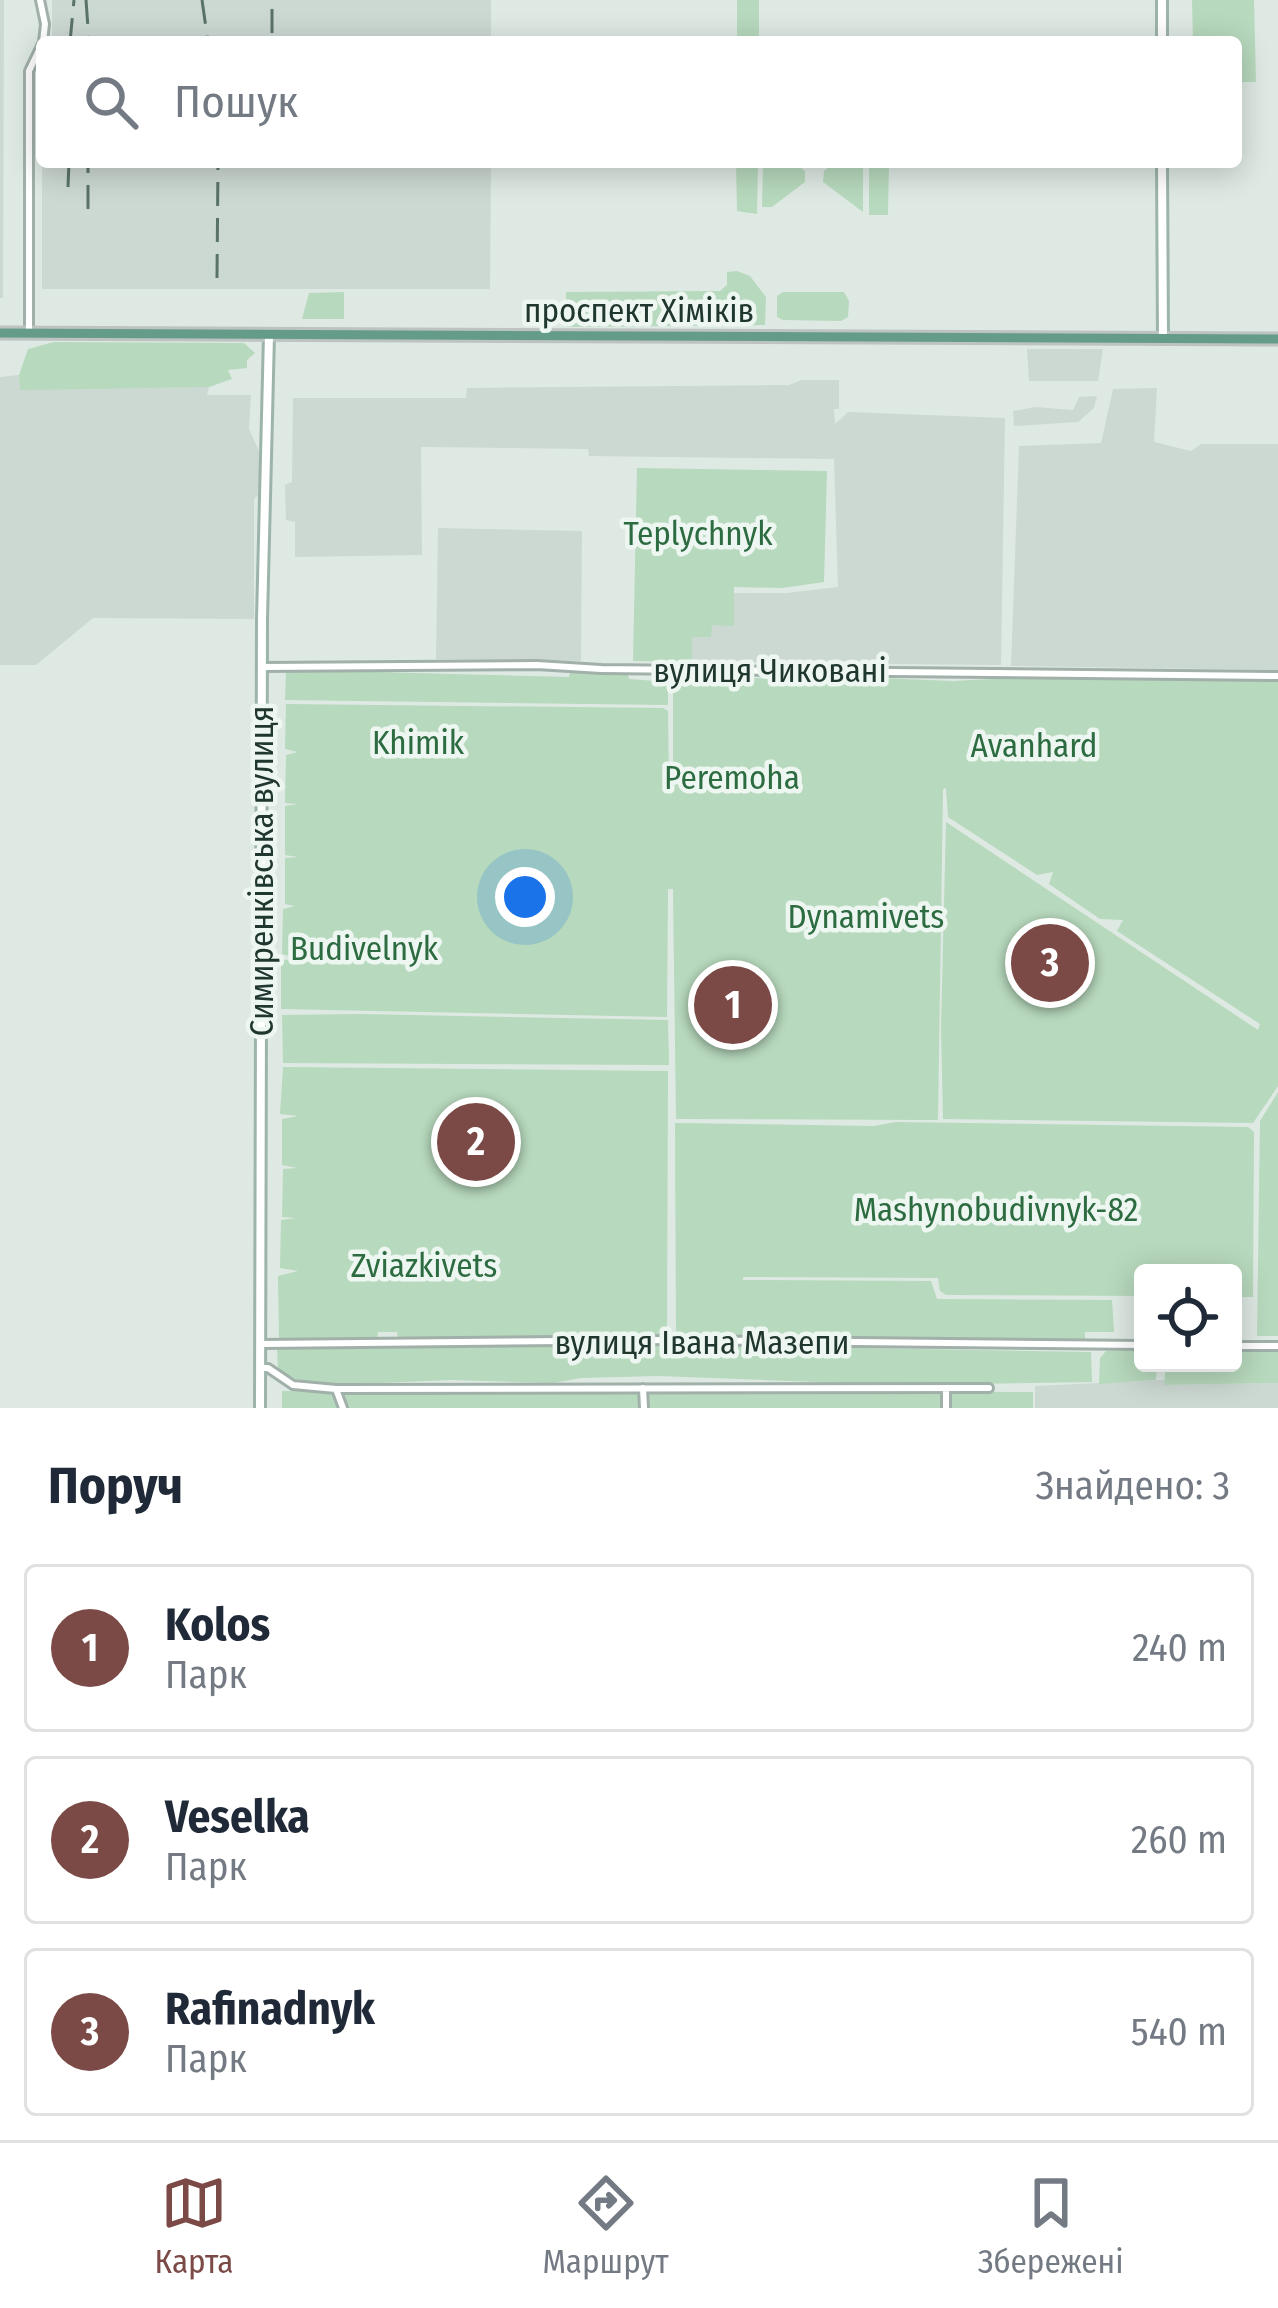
<!DOCTYPE html>
<html lang="uk">
<head>
<meta charset="utf-8">
<style>
	body { margin:0; font-family:"Fira Sans Condensed",sans-serif; background:#f6f6f7; color:#1f2937 }
	.controls { position:absolute; right:36px; bottom:36px; display:grid; overflow:hidden; border-radius:12px; box-shadow:0 6px 30px #0003 }
	.controls button { width:108px; height:108px; display:grid; place-items:center; padding:0; border:0; border-bottom:3px solid #e0e1e3; background:#fff; color:#1f2937; font:60px sans-serif }
	.you { position:absolute; left:525px; top:897px; width:42px; height:42px; margin:-30px; border:9px solid #fff; border-radius:50%; background:#1a73e8; box-shadow:0 0 0 18px #1a73e833 }
	.badge { display:grid; place-items:center; width:78px; height:78px; border-radius:50%; background:#7b4946; color:#fff; font-size:39px; font-weight:700 }
	.pin { position:absolute; translate:-50% -50%; border:6px solid #fff; box-shadow:0 3px 12px #0006 }
	.list { margin:0; padding:0; list-style:none }
	h2 { display:flex; justify-content:space-between; align-items:center; height:156px; margin:0; padding:0 48px; font-size:51px }
	h2 small { font-size:39px; font-weight:400; color:#747a83 }
	.list li { display:grid; grid-template-columns:78px 1fr auto; gap:36px; align-items:center; box-sizing:border-box; height:168px; margin:0 24px 24px; padding:0 24px; border:3px solid #e0e1e3; border-radius:12px }
	.list b { display:block; font-size:45px; white-space:nowrap }
	.list p { margin:0; font-size:39px; white-space:nowrap; color:#747a83 }
	.list em { font-size:39px; font-style:normal; color:#747a83 }
	.icon { flex:none; width:66px; height:66px; fill:none; stroke:currentColor; stroke-width:2; stroke-linecap:round; stroke-linejoin:round }
	.map { position:relative; flex:none; width:1278px; height:1408px; overflow:hidden }
	.search { position:absolute; background:#fff; box-shadow:0 6px 30px #0003; left:36px; right:36px; top:36px; height:132px; display:flex; align-items:center; gap:30px; box-sizing:border-box; padding:0 42px; border-radius:12px; color:#747a83; font-size:45px }
	.sheet { height:732px; background:#fff }
	nav { display:flex; justify-content:space-around; align-items:center; box-sizing:border-box; height:168px; border-top:3px solid #e0e1e3; background:#fff; font-size:33px; color:#747a83 }
	nav a { display:grid; justify-items:center; gap:6px }
	nav .on { color:#7b4946 }
	.map>svg:first-child { display:block }
	.built { fill:#ccd8d2 }
	.green { fill:#b7d9bd }
	.lines { fill:none; stroke-linecap:round; stroke-linejoin:round }
	.minor-casing { stroke:#a1b0a9; stroke-width:12 }
	.secondary-casing { stroke:#9db4aa; stroke-width:14 }
	.primary-casing { stroke:#bcc3c1; stroke-width:15 }
	.minor { stroke:#fff; stroke-width:6 }
	.secondary { stroke:#fff; stroke-width:8 }
	.primary { stroke:#649c89; stroke-width:9 }
	.rail { stroke:#5a736a; stroke-width:3; stroke-dasharray:24 12; stroke-linecap:butt }
	.labels { text-anchor:middle; stroke-width:9; stroke-linejoin:round; paint-order:stroke }
	.street-label { font-size:33px; fill:#20372f; stroke:#eef6f1 }
	.park-label { font-size:33px; fill:#2c6c40; stroke:#eef6f1 }
</style>
</head>
<body>
<div class="map">
<svg width="1278" height="1408" viewBox="0 0 1278 1408">
	<rect width="100%" height="100%" fill="#dee9e3"/>
	<!-- built -->
	<path class="built" d="M 0,0 L 4,0 L 3,298 L 0,298 Z
		M 52,0 L 491,0 L 491,42 L 52,42 Z
		M 42,162 L 491,162 L 490,289 L 42,289 Z
		M 1027,349 L 1103,349 L 1098,381 L 1029,381 Z
		M 19,375 L 20,389 L 209,387 L 207,395 L 251,395 L 249,429 L 259,451 L 260,494 L 254,499 L 254,619 L 93,618 L 36,665 L 0,665 L 0,377 Z
		M 802,380 L 839,380 L 839,409 L 834,409 L 835,424 L 848,412 L 1005,418 L 1001,665 L 692,662 L 692,637 L 712,625 L 733,625 L 733,593 L 787,593 L 838,587 L 834,459 L 589,456 L 588,449 L 421,447 L 422,555 L 295,557 L 295,522 L 286,520 L 285,485 L 292,482 L 293,398 L 466,398 L 467,388 L 789,385 Z
		M 1157,388 L 1154,442 L 1191,451 L 1201,444 L 1278,444 L 1278,670 L 1011,666 L 1019,446 L 1101,443 L 1113,389 Z
		M 1097,396 L 1094,408 L 1078,422 L 1014,426 L 1013,411 L 1036,407 L 1073,410 L 1079,397 Z
		M 438,528 L 582,531 L 581,661 L 436,659 Z
		M 1164,1380 L 1165,1385 L 1278,1383 L 1278,1408 L 1035,1408 L 1035,1386 Z"/>
	<!-- green -->
	<path class="green" d="M 737,0 L 759,0 L 759,42 L 737,42 Z
		M 1192,0 L 1254,0 L 1256,82 L 1236,82 L 1236,42 L 1193,42 Z
		M 736,162 L 758,162 L 757,214 L 737,211 Z
		M 763,162 L 793,162 L 805,171 L 805,182 L 772,207 L 762,207 Z
		M 836,162 L 863,162 L 863,212 L 823,182 L 824,171 Z
		M 869,162 L 889,162 L 888,215 L 869,215 Z
		M 737,271 L 750,276 L 766,297 L 765,325 L 566,327 L 566,292 L 720,291 L 727,285 L 727,272 Z
		M 344,292 L 344,319 L 302,319 L 309,293 Z
		M 783,292 L 844,292 L 849,301 L 848,317 L 841,321 L 783,320 L 777,317 L 777,296 Z
		M 54,342 L 244,343 L 255,353 L 247,360 L 247,368 L 228,370 L 232,379 L 209,387 L 20,390 L 19,375 L 28,349 Z
		M 637,468 L 827,471 L 824,582 L 782,588 L 734,587 L 734,626 L 712,625 L 711,637 L 692,637 L 692,662 L 633,661 Z
		M 301,670 L 569,677 L 570,672 L 628,673 L 629,679 L 668,682 L 668,705 L 285,700 L 286,672 Z
		M 993,674 L 1278,679 L 1278,1086 L 1253,1123 L 943,1119 L 941,1027 L 946,822 L 1258,1030 L 1260,1024 L 1117,931 L 1123,920 L 1100,919 L 1049,884 L 1053,872 L 1037,875 L 948,817 L 946,788 L 943,789 L 938,1120 L 676,1119 L 673,889 L 668,889 L 667,1017 L 281,1009 L 281,960 L 300,959 L 282,954 L 283,909 L 295,906 L 285,904 L 285,858 L 298,857 L 285,855 L 285,806 L 298,804 L 285,803 L 286,755 L 298,752 L 285,749 L 286,704 L 663,708 L 668,711 L 669,784 L 673,783 L 673,680 L 692,675 L 794,680 L 800,675 L 953,681 L 992,679 Z
		M 358,1014 L 668,1020 L 669,1065 L 283,1063 L 282,1015 Z
		M 283,1067 L 668,1071 L 667,1338 L 435,1339 L 398,1338 L 397,1332 L 378,1332 L 377,1338 L 279,1341 L 278,1276 L 298,1271 L 280,1268 L 281,1220 L 296,1218 L 282,1217 L 283,1169 L 297,1168 L 282,1165 L 282,1119 L 298,1116 L 280,1114 Z
		M 1278,1092 L 1278,1336 L 1257,1336 L 1260,1121 Z
		M 896,1122 L 1248,1127 L 1254,1132 L 1253,1297 L 1233,1297 L 1233,1273 L 1143,1273 L 1143,1296 L 946,1295 L 940,1291 L 938,1278 L 743,1277 L 743,1280 L 931,1281 L 937,1299 L 1112,1300 L 1114,1332 L 1085,1332 L 1085,1341 L 676,1337 L 675,1123 L 874,1126 Z
		M 627,1344 L 1091,1352 L 1092,1382 L 898,1385 L 659,1376 L 581,1378 L 553,1383 L 451,1380 L 331,1385 L 295,1379 L 278,1372 L 277,1349 L 364,1345 Z
		M 1143,1350 L 1143,1363 L 1157,1363 L 1156,1380 L 1099,1384 L 1100,1358 L 1106,1351 Z
		M 1233,1351 L 1278,1352 L 1278,1383 L 1164,1385 L 1166,1363 L 1233,1363 Z
		M 724,1390 L 1033,1392 L 1033,1408 L 282,1408 L 282,1391 Z"/>
	<g class="lines">
		<!-- minor casing -->
		<g class="minor-casing">
			<path id="minor" d="M 40,0 L 45,24 L 43,42
				M 29,333 L 29,71 L 42,44
				M 262,667 L 537,665 L 601,669 L 1278,676
				M 261,1344 L 672,1340 L 1143,1345
				M 1233,1346 L 1278,1346
				M 260,1368 L 268,1368 L 293,1385 L 336,1389 L 989,1388
				M 643,1388 L 644,1408
				M 336,1389 L 343,1408
				M 946,1408 L 946,1388"/>
		</g>
		<!-- secondary casing -->
		<g class="secondary-casing">
			<path id="secondary" d="M 1162,42 L 1162,0
				M 1162,162 L 1163,339
				M 260,1408 L 262,619 L 269,335"/>
		</g>
		<!-- primary casing -->
		<g class="primary-casing">
			<path id="primary" d="M 0,333 L 1278,339"/>
		</g>
		<!-- minor -->
		<use href="#minor" class="minor"/>
		<!-- secondary -->
		<use href="#secondary" class="secondary"/>
		<!-- primary -->
		<use href="#primary" class="primary"/>
		<!-- rail -->
		<path class="rail" d="M 86,0 L 89,42
			M 202,0 L 208,42
			M 272,33 L 272,0
			M 70,42 L 74,0
			M 68,187 L 69,162
			M 88,209 L 88,162
			M 217,278 L 218,162"/>
	</g>
	<g class="labels">
		<!-- street labels -->
		<g class="street-label">
			<text x="639" y="322">проспект Хіміків</text>
			<text x="770" y="682">вулиця Чиковані</text>
			<text transform="translate(261 871) rotate(-90)" y="12">Симиренківська вулиця</text>
			<text x="702" y="1354">вулиця Івана Мазепи</text>
		</g>
		<!-- park labels -->
		<g class="park-label">
			<text x="698" y="545">Teplychnyk</text>
			<text x="418" y="754">Khimik</text>
			<text x="1034" y="757">Avanhard</text>
			<text x="732" y="789">Peremoha</text>
			<text x="866" y="928">Dynamivets</text>
			<text x="364" y="960">Budivelnyk</text>
			<text x="996" y="1221">Mashynobudivnyk-82</text>
			<text x="424" y="1277">Zviazkivets</text>
		</g>
	</g>
</svg>
<div class="controls">
<button><svg class="icon" aria-label="locate" viewBox="0 0 24 24"><circle cx="12" cy="12" r="6"/><path d="M12 2v4M12 18v4M2 12h4M18 12h4"/></svg></button>
</div>
<div class="you"></div>
<div class="pin badge" style="left:733px;top:1005px">1</div>
<div class="pin badge" style="left:476px;top:1142px">2</div>
<div class="pin badge" style="left:1050px;top:963px">3</div>
<div class="search"><svg class="icon" aria-label="search" viewBox="0 0 24 24"><circle cx="10" cy="10" r="6"/><path d="M15 15l6 6"/></svg>Пошук</div>
</div>
<section class="sheet">
<h2>Поруч<small>Знайдено: 3</small></h2>
<ul class="list">
<li><span class="badge">1</span><div><b>Kolos</b><p>Парк</p></div><em>240 m</em></li>
<li><span class="badge">2</span><div><b>Veselka</b><p>Парк</p></div><em>260 m</em></li>
<li><span class="badge">3</span><div><b>Rafinadnyk</b><p>Парк</p></div><em>540 m</em></li>
</ul>
</section>
<nav>
<a class="on"><svg class="icon" aria-label="map" viewBox="0 0 24 24"><path d="M3 6l6-2 6 2 6-2v14l-6 2-6-2-6 2zM9 4v14M15 6v14"/></svg>Карта</a>
<a><svg class="icon" aria-label="directions" viewBox="0 0 24 24"><path d="M12 3l9 9-9 9-9-9zM9 14v-3h6M13 9l2 2-2 2"/></svg>Маршрут</a>
<a><svg class="icon" aria-label="saved" viewBox="0 0 24 24"><path d="M7 4h10v16l-5-4-5 4z"/></svg>Збережені</a>
</nav>
</body>
</html>
